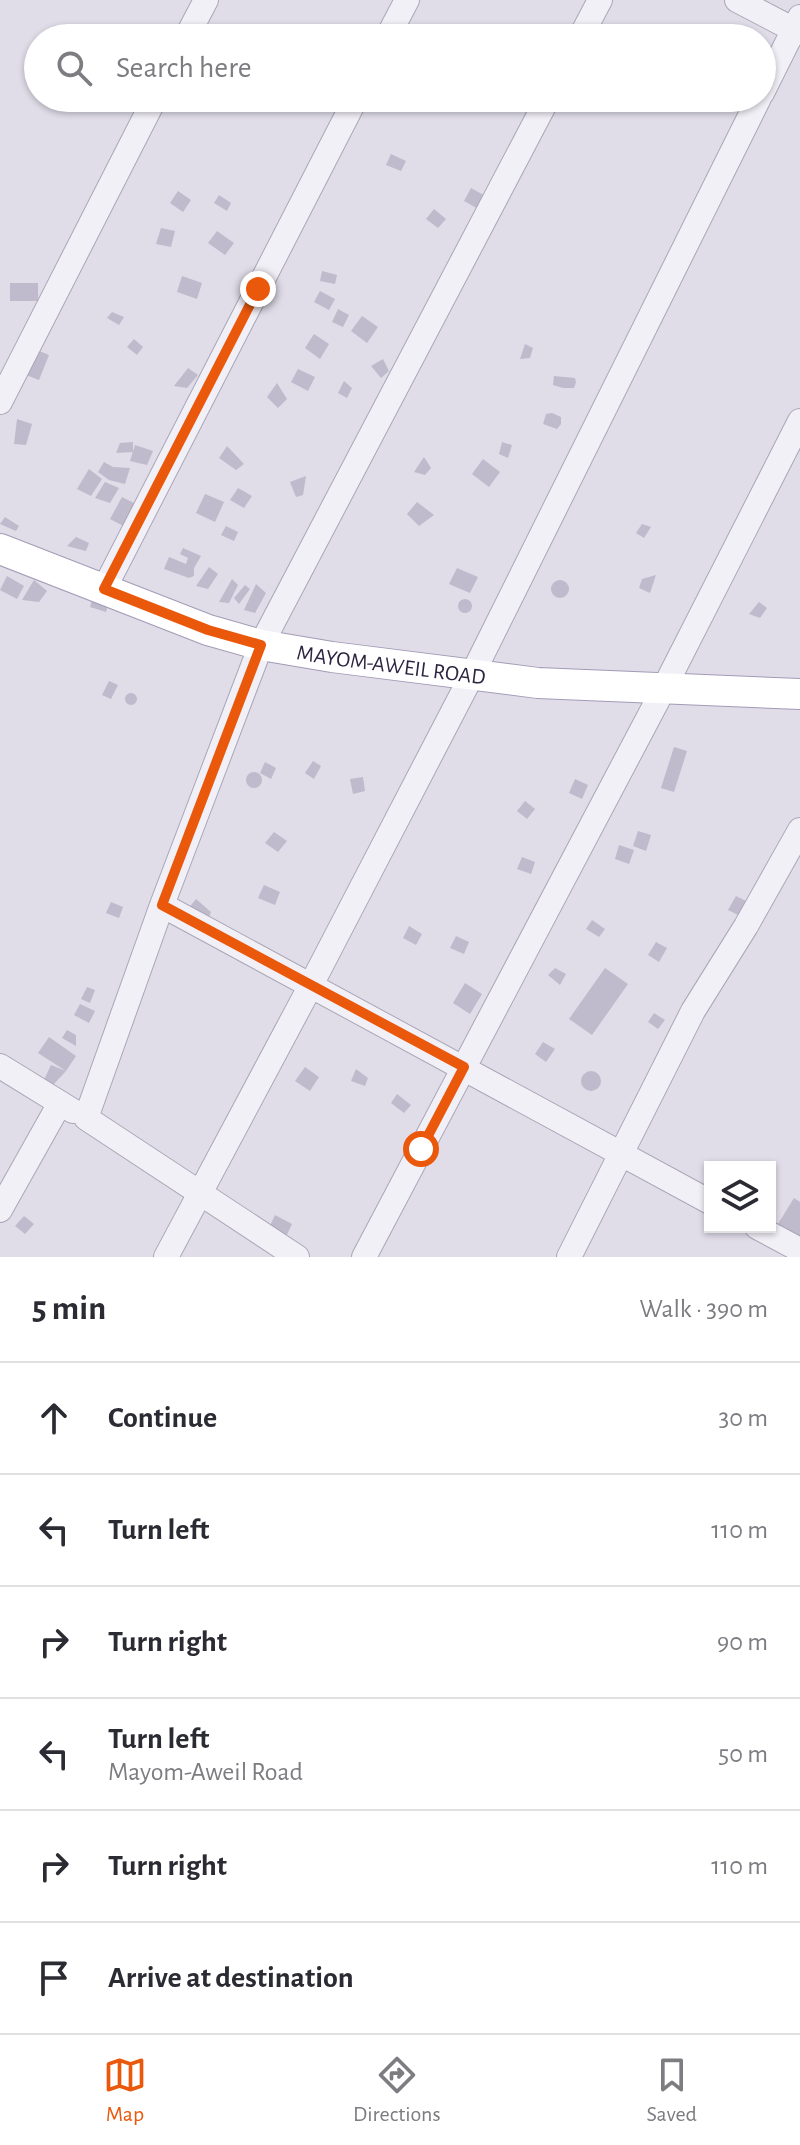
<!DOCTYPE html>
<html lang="en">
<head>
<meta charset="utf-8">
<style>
	body { margin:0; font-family:"Alegreya Sans",sans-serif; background:#f7f7f7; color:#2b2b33 }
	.controls { position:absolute; right:24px; bottom:24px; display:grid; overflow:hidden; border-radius:0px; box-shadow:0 2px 6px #0004 }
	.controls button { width:72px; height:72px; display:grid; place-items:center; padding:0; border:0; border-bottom:2px solid #e1e1e2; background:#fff; color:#2b2b33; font:40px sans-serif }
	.stop { position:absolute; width:24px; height:24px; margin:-18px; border:6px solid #ea580c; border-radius:50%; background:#fff }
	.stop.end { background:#ea580c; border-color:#fff; box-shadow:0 2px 8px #0008 }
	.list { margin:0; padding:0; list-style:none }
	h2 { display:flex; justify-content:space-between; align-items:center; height:104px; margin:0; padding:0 32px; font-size:34px }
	h2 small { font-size:26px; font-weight:400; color:#7c7c81 }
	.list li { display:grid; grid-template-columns:52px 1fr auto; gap:24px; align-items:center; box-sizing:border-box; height:112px; padding:0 32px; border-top:2px solid #e1e1e2 }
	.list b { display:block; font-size:30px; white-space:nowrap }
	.list p { margin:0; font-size:26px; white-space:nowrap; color:#7c7c81 }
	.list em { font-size:26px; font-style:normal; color:#7c7c81 }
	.icon { flex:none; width:44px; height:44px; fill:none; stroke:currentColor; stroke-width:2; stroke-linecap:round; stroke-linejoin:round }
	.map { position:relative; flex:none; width:800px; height:1257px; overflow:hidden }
	.search { position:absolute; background:#fff; box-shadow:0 2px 6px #0004; left:24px; right:24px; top:24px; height:88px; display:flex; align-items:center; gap:20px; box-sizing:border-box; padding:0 28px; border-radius:44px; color:#7c7c81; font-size:30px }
	.sheet { height:776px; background:#fff }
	nav { display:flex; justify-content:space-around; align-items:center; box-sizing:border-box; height:112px; border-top:2px solid #e1e1e2; background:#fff; font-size:22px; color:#7c7c81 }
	nav a { display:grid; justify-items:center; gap:4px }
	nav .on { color:#ea580c }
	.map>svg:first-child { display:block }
	.building { fill:#bfbacc }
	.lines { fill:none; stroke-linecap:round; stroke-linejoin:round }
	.minor-casing { stroke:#aaa6b7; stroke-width:26 }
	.major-casing { stroke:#a29bb6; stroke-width:32 }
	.minor { stroke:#f2f0f7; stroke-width:24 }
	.major { stroke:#fff; stroke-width:30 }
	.route { stroke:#ea580c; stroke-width:10 }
	.labels { text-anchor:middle; stroke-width:6; stroke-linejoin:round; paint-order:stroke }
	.street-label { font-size:22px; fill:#2d2541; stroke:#efedf6 }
</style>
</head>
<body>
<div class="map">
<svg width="800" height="1257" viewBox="0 0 800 1257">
	<rect width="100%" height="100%" fill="#e0dde9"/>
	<!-- building -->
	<path class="building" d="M 391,154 L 406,161 L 401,171 L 386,165 Z
		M 471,188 L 489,198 L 482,211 L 464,201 Z
		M 178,191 L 191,200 L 183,212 L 170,203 Z
		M 219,195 L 231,203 L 227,211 L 214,203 Z
		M 434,209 L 446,219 L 438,228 L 426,219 Z
		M 161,228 L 175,231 L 171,247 L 156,244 Z
		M 217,231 L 234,243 L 225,255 L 208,243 Z
		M 322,271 L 337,275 L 335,284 L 320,281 Z
		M 182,276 L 202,283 L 197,299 L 177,292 Z
		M 10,283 L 38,283 L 38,301 L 10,301 Z
		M 320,291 L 335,299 L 329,310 L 314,302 Z
		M 338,309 L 349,315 L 343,327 L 332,322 Z
		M 112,312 L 124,317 L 119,325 L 107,318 Z
		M 362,316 L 378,327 L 367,343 L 351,331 Z
		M 314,334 L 329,344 L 320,359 L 305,348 Z
		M 134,339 L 143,347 L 137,355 L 127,347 Z
		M 525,344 L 533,348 L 530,358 L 520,359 Z
		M 37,350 L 49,355 L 39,380 L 26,375 Z
		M 383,359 L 389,371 L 381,378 L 371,366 Z
		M 188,368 L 198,375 L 187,388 L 174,386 Z
		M 298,369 L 315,377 L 308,391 L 291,382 Z
		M 554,376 L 575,378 L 576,382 L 574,388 L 563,388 L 553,385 Z
		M 344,381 L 352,388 L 347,398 L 338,393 Z
		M 277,383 L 287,399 L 278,408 L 267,397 Z
		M 552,413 L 561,417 L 561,424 L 557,429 L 543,424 L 546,414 Z
		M 17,419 L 32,424 L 26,445 L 14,444 Z
		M 133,442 L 133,452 L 116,453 L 120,443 Z
		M 502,442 L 512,445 L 508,458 L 499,454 Z
		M 135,445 L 153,451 L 147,465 L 130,461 Z
		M 227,446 L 244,464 L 236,470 L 219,458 Z
		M 424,457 L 431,468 L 425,475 L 414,472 Z
		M 483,459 L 500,472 L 489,487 L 472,474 Z
		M 104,462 L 113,467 L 130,468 L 125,484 L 109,480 L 98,472 Z
		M 89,469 L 102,479 L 91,496 L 77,489 Z
		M 306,476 L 303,495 L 296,497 L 290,482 Z
		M 105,482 L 119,488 L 110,503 L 95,498 Z
		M 238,488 L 252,496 L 244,508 L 230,500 Z
		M 205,494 L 224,502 L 215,522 L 196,513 Z
		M 143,496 L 135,532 L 110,519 L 122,497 L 134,503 Z
		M 417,502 L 434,515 L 419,526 L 407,514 Z
		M 5,517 L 19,526 L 16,531 L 0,524 Z
		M 642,524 L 651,527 L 644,538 L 636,533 Z
		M 226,526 L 238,532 L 234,541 L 221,535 Z
		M 76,537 L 89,543 L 86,551 L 67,546 Z
		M 183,548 L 201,556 L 194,568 L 194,576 L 189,578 L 164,569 L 169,557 L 186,564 L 188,558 L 180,554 Z
		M 209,567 L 218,574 L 208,589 L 196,586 Z
		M 457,568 L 478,577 L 470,593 L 449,584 Z
		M 656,575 L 650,593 L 639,588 L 642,579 Z
		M 7,576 L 24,586 L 17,599 L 0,590 Z
		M 232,579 L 238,585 L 229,603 L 219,602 Z
		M 34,580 L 47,591 L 39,602 L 22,600 Z
		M551 589a9 9 0 1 1 18 0a9 9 0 1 1-18 0Z
		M 256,584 L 266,593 L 255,613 L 244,610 Z
		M 245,585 L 250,589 L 239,604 L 234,598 Z
		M 93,596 L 109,601 L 106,612 L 90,607 Z
		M458 606a7 7 0 1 1 14 0a7 7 0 1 1-14 0Z
		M 759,602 L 767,608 L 760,618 L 749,614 Z
		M 109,681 L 118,685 L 111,699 L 102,695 Z
		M125 699a6 6 0 1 1 12 0a6 6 0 1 1-12 0Z
		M 674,747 L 687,751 L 674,792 L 661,788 Z
		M 313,761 L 321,766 L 314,779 L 305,773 Z
		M 265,762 L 276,768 L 271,779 L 260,773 Z
		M246 780a8 8 0 1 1 16 0a8 8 0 1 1-16 0Z
		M 363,777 L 365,791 L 353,794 L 350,779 Z
		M 575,779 L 588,785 L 582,799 L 569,793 Z
		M 525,801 L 535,809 L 527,819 L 517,811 Z
		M 638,831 L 651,835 L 646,851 L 633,846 Z
		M 274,832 L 287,841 L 278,852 L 265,843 Z
		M 619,845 L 634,850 L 629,864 L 615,859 Z
		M 522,857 L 535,862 L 531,874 L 517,869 Z
		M 264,885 L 280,892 L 275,905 L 258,898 Z
		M 736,896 L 750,903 L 742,917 L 728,910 Z
		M 196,899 L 211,912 L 206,925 L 188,909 Z
		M 111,902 L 123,907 L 119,918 L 106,913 Z
		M 592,920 L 605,929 L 599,937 L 586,929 Z
		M 409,926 L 422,934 L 416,945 L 403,938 Z
		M 456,936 L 469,942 L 464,954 L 450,948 Z
		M 656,942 L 667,948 L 659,962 L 648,955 Z
		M 555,968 L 566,974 L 560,985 L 548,975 Z
		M 605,968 L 628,984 L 592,1035 L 569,1019 Z
		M 465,983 L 482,994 L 470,1014 L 453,1003 Z
		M 87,987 L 95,990 L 90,1003 L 81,999 Z
		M 80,1004 L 95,1011 L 89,1023 L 74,1015 Z
		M 654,1013 L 665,1020 L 658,1029 L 648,1022 Z
		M 67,1030 L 76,1035 L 76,1046 L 62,1038 Z
		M 49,1037 L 76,1056 L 66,1071 L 38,1053 Z
		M 543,1042 L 555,1049 L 546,1062 L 535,1054 Z
		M 51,1065 L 66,1071 L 52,1086 L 43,1082 Z
		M 305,1067 L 319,1077 L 310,1091 L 295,1081 Z
		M 356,1069 L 368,1078 L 365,1086 L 351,1081 Z
		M581 1081a10 10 0 1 1 20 0a10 10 0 1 1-20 0Z
		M 397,1094 L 411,1105 L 404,1113 L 391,1103 Z
		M 794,1198 L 800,1202 L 800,1238 L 778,1224 Z
		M 275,1215 L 292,1224 L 285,1239 L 268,1230 Z
		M 24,1216 L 34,1224 L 25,1234 L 15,1226 Z"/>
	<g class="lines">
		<!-- minor casing -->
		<g class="minor-casing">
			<path id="minor" d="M 737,0 L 800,33
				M 186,38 L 206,0
				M 387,38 L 407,0
				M 580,38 L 600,0
				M 762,93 L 800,17
				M 0,402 L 155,98
				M 104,589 L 356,98
				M 162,905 L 710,1202
				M 0,1066 L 73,1111
				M 0,1210 L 60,1103
				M 757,1227 L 800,1250
				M 166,1257 L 311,985 L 472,675 L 759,98
				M 297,1257 L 86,1118 L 162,905 L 261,645 L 548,98
				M 364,1257 L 663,690 L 800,421
				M 569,1257 L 693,1011 L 746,926 L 800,830"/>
		</g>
		<!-- major casing -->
		<g class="major-casing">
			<g id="major">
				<path id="s1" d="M 0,549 L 208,630 L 261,645 L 332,657 L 538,683 L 800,694"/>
			</g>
		</g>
		<!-- minor -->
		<use href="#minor" class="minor"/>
		<!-- major -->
		<use href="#major" class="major"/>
	</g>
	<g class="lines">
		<!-- route -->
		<path class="route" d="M 258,289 L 104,589 L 208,630 L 261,645 L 162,905 L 464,1067 L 421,1149"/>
	</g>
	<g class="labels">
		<!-- street labels -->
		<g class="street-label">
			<text dy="8" stroke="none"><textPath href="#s1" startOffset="410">MAYOM-AWEIL ROAD</textPath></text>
		</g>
	</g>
</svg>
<div class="controls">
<button><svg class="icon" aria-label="layers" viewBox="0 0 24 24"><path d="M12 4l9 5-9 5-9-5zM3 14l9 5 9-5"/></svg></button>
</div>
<div class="stop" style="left:421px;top:1149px"></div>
<div class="stop end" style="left:258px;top:289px"></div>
<div class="search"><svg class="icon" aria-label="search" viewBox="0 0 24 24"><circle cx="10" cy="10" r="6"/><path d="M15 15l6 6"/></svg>Search here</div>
</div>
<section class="sheet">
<h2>5 min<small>Walk · 390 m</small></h2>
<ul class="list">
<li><svg class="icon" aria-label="ahead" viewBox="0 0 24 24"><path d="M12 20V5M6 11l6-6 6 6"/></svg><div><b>Continue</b></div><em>30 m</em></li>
<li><svg class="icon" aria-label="left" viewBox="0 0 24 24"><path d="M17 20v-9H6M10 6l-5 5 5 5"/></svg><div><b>Turn left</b></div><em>110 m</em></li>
<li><svg class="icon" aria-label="right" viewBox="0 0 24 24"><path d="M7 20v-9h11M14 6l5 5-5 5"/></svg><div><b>Turn right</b></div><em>90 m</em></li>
<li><svg class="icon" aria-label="left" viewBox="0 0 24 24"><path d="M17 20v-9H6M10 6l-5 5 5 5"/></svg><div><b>Turn left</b><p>Mayom-Aweil Road</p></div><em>50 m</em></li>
<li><svg class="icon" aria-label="right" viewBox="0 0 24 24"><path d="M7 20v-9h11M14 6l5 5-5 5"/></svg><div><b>Turn right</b></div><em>110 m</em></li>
<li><svg class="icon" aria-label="arrive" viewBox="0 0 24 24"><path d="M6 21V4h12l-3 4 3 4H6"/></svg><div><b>Arrive at destination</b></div></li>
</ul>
</section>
<nav>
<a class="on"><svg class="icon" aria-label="map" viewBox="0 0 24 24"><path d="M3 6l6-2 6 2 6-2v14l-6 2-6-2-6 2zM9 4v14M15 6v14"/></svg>Map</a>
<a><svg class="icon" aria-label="directions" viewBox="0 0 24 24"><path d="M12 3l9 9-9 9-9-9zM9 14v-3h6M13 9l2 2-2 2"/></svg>Directions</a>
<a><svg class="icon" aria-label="saved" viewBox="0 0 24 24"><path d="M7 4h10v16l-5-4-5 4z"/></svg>Saved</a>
</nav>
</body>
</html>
